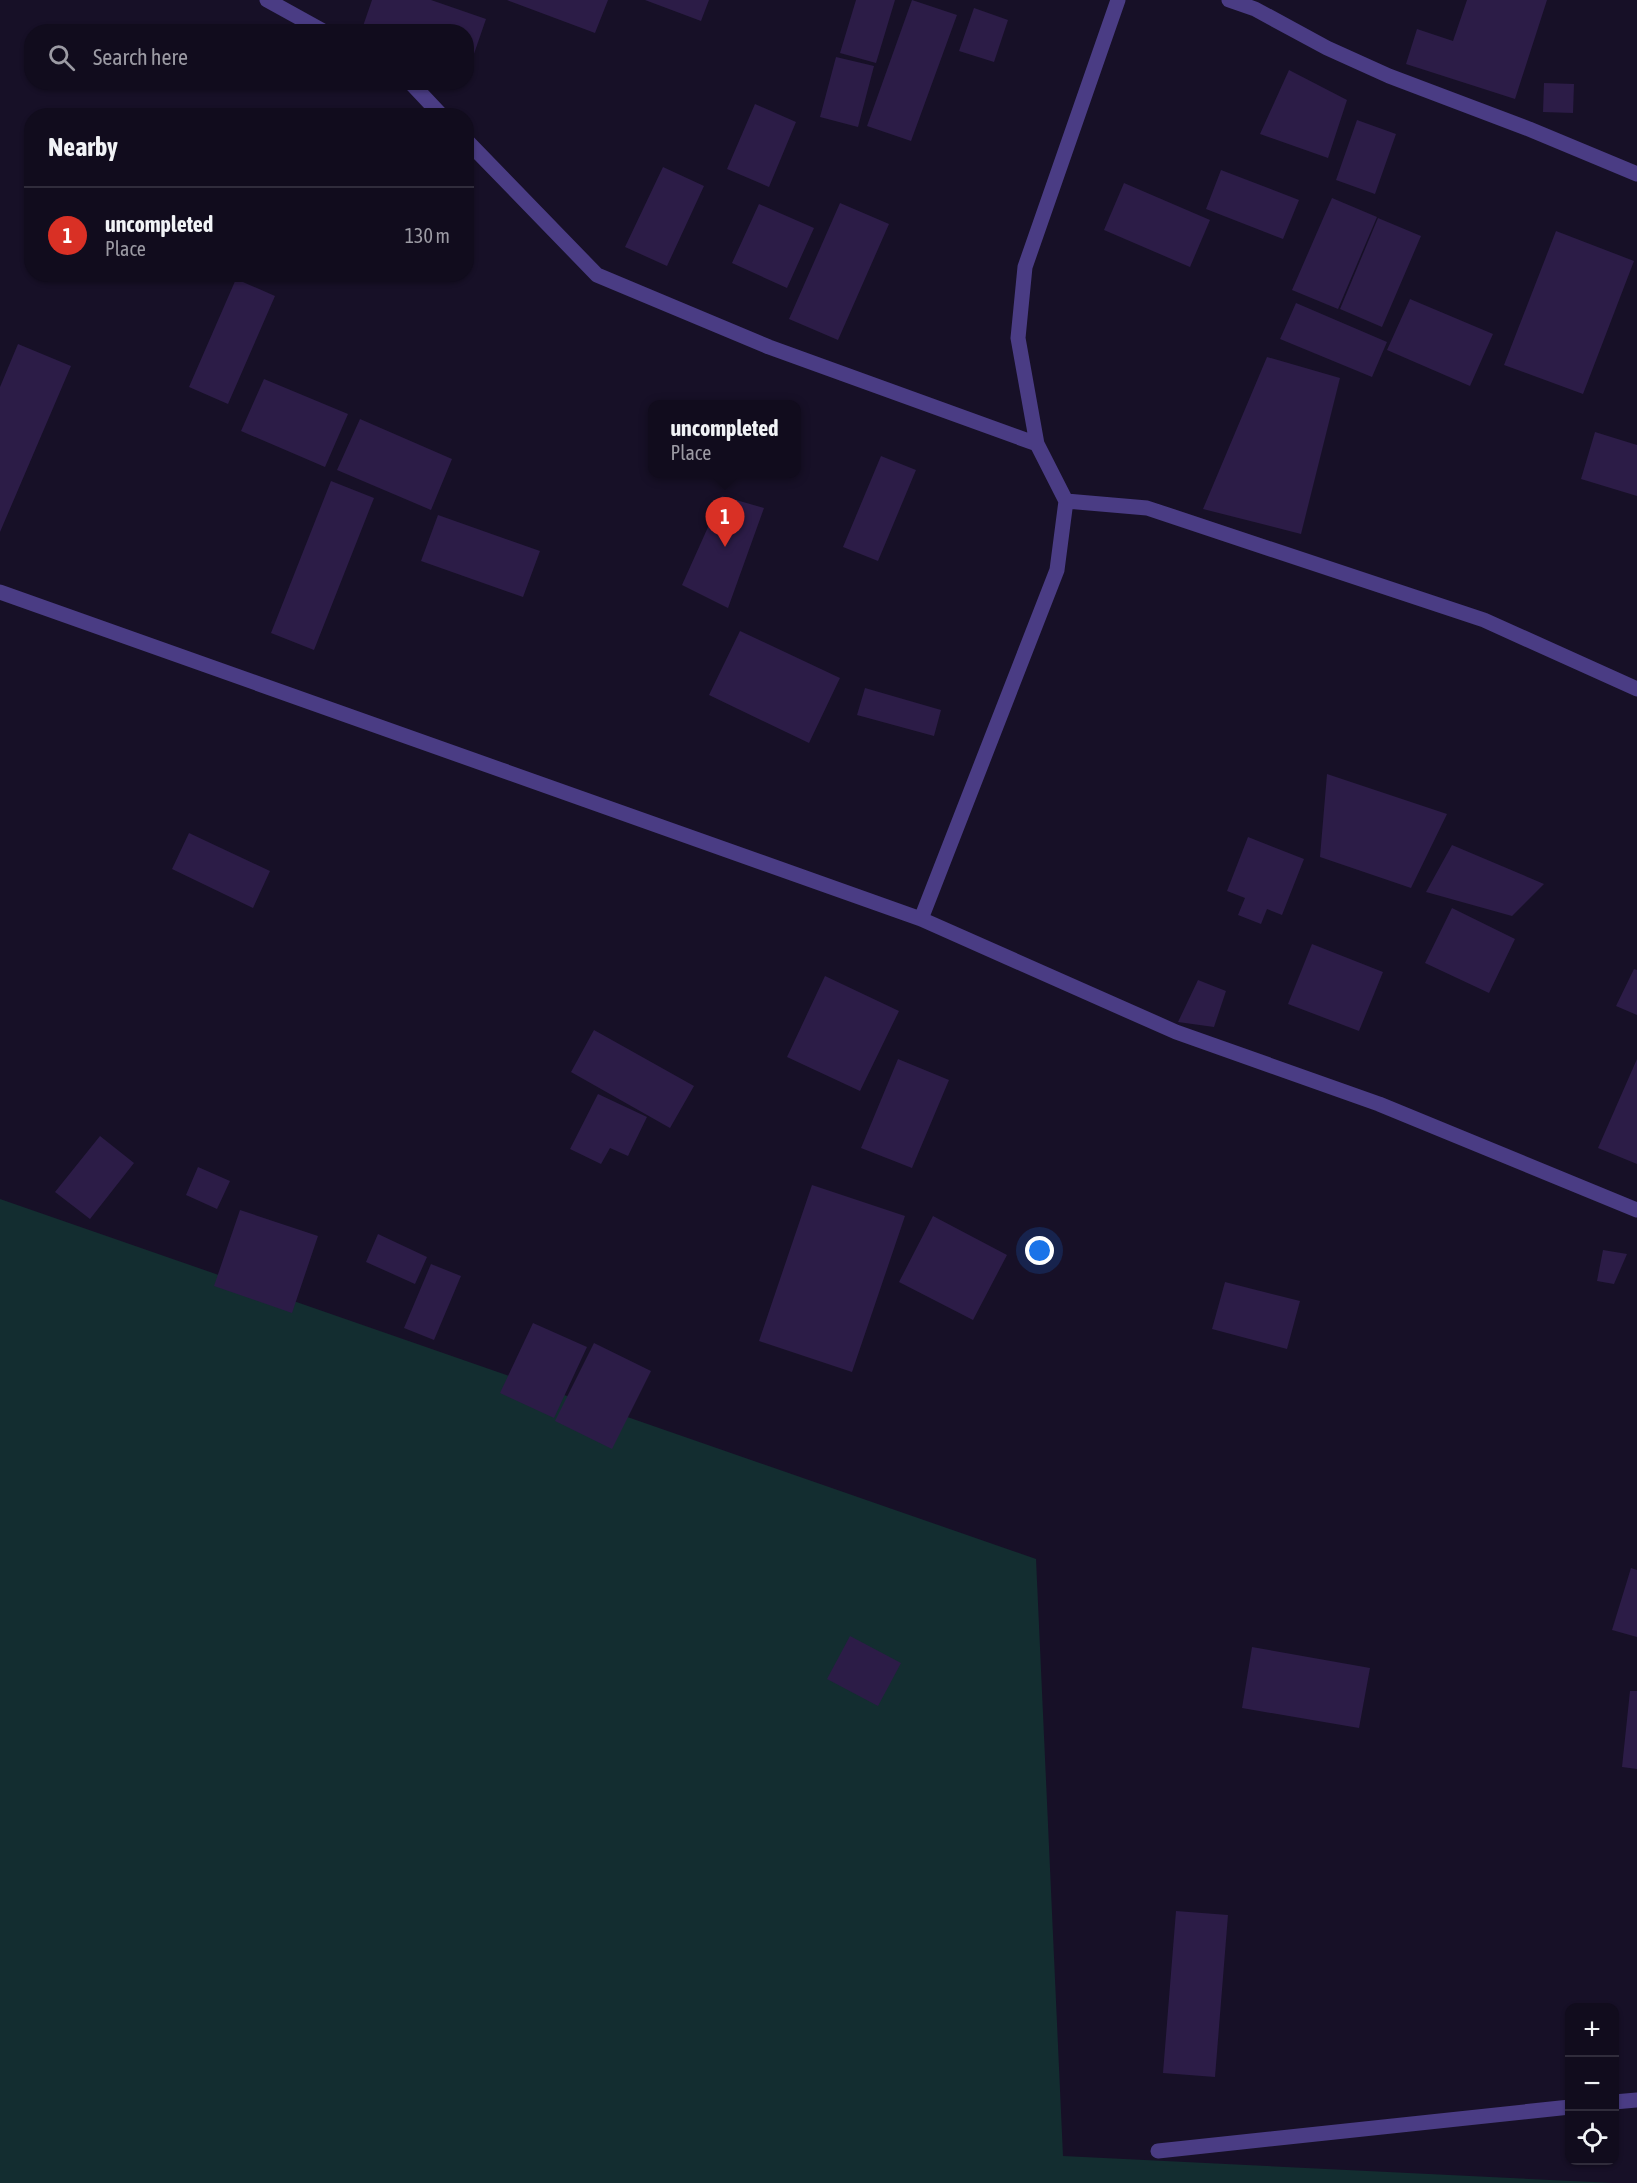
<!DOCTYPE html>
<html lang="en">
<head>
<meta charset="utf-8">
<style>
	body { margin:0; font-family:"Asap Condensed",sans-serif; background:#1e1a2a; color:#f1f3f6 }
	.controls { position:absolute; right:18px; bottom:18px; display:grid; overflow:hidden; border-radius:12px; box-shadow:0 2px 4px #0004 }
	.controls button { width:54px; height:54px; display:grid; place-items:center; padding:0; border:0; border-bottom:2px solid #302c3b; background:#110c1d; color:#f1f3f6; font:30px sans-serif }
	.you { position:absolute; left:1040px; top:1251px; width:21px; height:21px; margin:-15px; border:4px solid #fff; border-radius:50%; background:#1a73e8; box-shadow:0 0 0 9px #1a73e833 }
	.badge { display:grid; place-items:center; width:39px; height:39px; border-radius:50%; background:#d93025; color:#fff; font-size:20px; font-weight:700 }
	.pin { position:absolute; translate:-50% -50px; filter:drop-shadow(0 2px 3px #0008) }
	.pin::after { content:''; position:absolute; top:32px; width:21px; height:18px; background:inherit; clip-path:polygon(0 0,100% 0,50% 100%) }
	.popup { position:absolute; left:648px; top:400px; width:153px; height:78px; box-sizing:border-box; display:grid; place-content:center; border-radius:12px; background:#110c1d; filter:drop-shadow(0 2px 4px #0005); font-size:20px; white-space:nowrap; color:#9c9ba4 }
	.popup b { font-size:22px; color:#f1f3f6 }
	.popup::after { content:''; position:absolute; left:50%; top:100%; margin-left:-12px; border:12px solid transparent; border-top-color:#110c1d }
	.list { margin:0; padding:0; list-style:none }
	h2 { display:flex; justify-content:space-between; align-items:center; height:78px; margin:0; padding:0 24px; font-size:26px }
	h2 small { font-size:20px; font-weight:400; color:#9c9ba4 }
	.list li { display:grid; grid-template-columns:39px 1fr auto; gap:18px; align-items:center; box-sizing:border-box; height:96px; padding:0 24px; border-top:2px solid #302c3b }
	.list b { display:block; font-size:22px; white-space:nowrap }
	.list p { margin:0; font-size:20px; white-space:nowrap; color:#9c9ba4 }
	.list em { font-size:20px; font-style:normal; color:#9c9ba4 }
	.icon { flex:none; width:33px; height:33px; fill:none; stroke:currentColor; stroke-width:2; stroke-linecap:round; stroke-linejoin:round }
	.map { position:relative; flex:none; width:1637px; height:2183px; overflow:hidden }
	.search { position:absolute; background:#110c1d; box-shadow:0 2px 4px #0004; left:24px; top:24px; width:450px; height:66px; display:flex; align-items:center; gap:15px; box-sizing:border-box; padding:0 21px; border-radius:24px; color:#9c9ba4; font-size:22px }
	.panel { position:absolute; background:#110c1d; box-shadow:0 2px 4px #0004; left:24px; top:108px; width:450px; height:174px; border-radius:24px }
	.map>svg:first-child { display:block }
	.green { fill:#132d30 }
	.building { fill:#2c1c47 }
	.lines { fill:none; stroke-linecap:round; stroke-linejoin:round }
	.minor { stroke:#4a3c84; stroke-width:15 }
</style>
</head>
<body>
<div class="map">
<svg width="1637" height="2183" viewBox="0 0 1637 2183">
	<rect width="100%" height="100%" fill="#171027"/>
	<!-- green -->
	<path class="green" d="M 0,1199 L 1036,1559 L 1063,2156 L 1613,2183 L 0,2183 Z"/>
	<!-- building -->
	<path class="building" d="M 372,0 L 431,0 L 486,19 L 467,74 L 466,32 L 361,32 Z
		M 507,0 L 608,0 L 595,33 Z
		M 645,0 L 709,0 L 701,21 Z
		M 856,0 L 895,0 L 876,63 L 840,53 Z
		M 912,0 L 957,15 L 911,141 L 867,126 Z
		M 1467,0 L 1547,0 L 1515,99 L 1406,64 L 1417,29 L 1453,41 Z
		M 974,8 L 1008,20 L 994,62 L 959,51 Z
		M 836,57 L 874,66 L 858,127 L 820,117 Z
		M 1289,70 L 1347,100 L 1328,158 L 1260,134 Z
		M 1544,83 L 1574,84 L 1573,113 L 1543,112 Z
		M 755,104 L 796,122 L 769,187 L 727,169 Z
		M 1357,120 L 1396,134 L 1375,194 L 1336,180 Z
		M 663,167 L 704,186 L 667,266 L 625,247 Z
		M 1221,170 L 1299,200 L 1283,239 L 1206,209 Z
		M 1124,183 L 1210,220 L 1190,267 L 1104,230 Z
		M 1332,198 L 1377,217 L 1338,309 L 1292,290 Z
		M 840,203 L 889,224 L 838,340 L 789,319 Z
		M 759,204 L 814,228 L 787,288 L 732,263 Z
		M 1378,218 L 1421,236 L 1382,327 L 1340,309 Z
		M 1556,231 L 1634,261 L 1583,394 L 1504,365 Z
		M 236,279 L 275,296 L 228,404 L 189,387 Z
		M 1410,299 L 1493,334 L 1470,386 L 1387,350 Z
		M 1296,303 L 1387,342 L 1372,377 L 1280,339 Z
		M 18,344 L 71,366 L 0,532 L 0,387 Z
		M 1267,357 L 1340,378 L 1301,534 L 1203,509 Z
		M 264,379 L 348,414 L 325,467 L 241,431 Z
		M 360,419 L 452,459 L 431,510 L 337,470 Z
		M 1595,432 L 1637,445 L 1637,496 L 1581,479 Z
		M 881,456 L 916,470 L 878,561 L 843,547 Z
		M 331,481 L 374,498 L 314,650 L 271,633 Z
		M 722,496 L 764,508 L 728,608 L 682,585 Z
		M 438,515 L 540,551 L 523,597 L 421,561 Z
		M 740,631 L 840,678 L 809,743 L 709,695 Z
		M 865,688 L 941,710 L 934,736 L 857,715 Z
		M 1327,774 L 1447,814 L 1411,888 L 1320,857 Z
		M 189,833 L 270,871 L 253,908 L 172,869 Z
		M 1248,837 L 1304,859 L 1282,915 L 1267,909 L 1261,924 L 1238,915 L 1245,898 L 1227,891 Z
		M 1452,845 L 1544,884 L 1512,916 L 1426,892 Z
		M 1452,908 L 1515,939 L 1489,993 L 1425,963 Z
		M 1312,944 L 1383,972 L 1359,1031 L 1288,1004 Z
		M 1634,969 L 1637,970 L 1637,1015 L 1616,1006 Z
		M 825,976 L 899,1011 L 860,1091 L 787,1057 Z
		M 1198,980 L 1226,991 L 1214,1027 L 1178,1022 Z
		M 594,1030 L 694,1086 L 670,1128 L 571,1072 Z
		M 898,1059 L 949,1080 L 912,1168 L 861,1148 Z
		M 1637,1059 L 1637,1164 L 1598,1148 Z
		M 598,1094 L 647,1117 L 628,1156 L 610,1148 L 601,1164 L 570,1149 Z
		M 100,1136 L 134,1163 L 90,1219 L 55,1192 Z
		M 198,1167 L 230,1181 L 217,1209 L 186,1195 Z
		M 812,1185 L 905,1216 L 852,1372 L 759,1341 Z
		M 240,1210 L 318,1236 L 292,1313 L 214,1286 Z
		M 933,1216 L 1007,1255 L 973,1320 L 899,1282 Z
		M 378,1234 L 427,1257 L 415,1284 L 366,1262 Z
		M 1603,1250 L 1627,1254 L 1614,1284 L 1597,1281 Z
		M 431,1264 L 461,1276 L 434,1340 L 404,1328 Z
		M 1225,1282 L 1300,1301 L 1287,1349 L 1212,1329 Z
		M 533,1323 L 587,1347 L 554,1418 L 500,1393 Z
		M 594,1343 L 651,1371 L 612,1449 L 555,1421 Z
		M 1631,1568 L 1637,1570 L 1637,1637 L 1612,1630 Z
		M 850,1636 L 901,1663 L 878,1706 L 827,1679 Z
		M 1252,1647 L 1370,1668 L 1359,1728 L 1242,1708 Z
		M 1630,1691 L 1637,1691 L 1637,1769 L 1622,1767 Z
		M 1176,1911 L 1228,1915 L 1215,2077 L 1163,2073 Z"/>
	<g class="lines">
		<!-- minor -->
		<path class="minor" d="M 267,0 L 325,32
			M 1229,0 L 1255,9 L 1327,48 L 1389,76 L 1529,129 L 1637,174
			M 410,82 L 442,116
			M 466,140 L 597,275 L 769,347 L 1037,444
			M 1066,501 L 1147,508 L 1484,620 L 1637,689
			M 0,592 L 921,919 L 1176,1032 L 1379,1104 L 1637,1210
			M 921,919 L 1057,570 L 1066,501 L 1037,444 L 1018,338 L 1025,267 L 1118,0
			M 1614,2102 L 1637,2100
			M 1158,2151 L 1570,2107"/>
	</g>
</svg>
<div class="controls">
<button>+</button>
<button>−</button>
<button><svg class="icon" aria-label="locate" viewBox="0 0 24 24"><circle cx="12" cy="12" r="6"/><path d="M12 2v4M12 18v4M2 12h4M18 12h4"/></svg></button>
</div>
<div class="you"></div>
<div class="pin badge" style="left:725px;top:547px">1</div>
<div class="popup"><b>uncompleted</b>Place</div>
<div class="search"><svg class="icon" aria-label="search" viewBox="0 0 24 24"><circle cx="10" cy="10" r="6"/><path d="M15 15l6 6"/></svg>Search here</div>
<section class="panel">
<h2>Nearby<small></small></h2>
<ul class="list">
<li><span class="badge">1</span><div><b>uncompleted</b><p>Place</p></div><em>130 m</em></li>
</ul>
</section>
</div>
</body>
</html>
